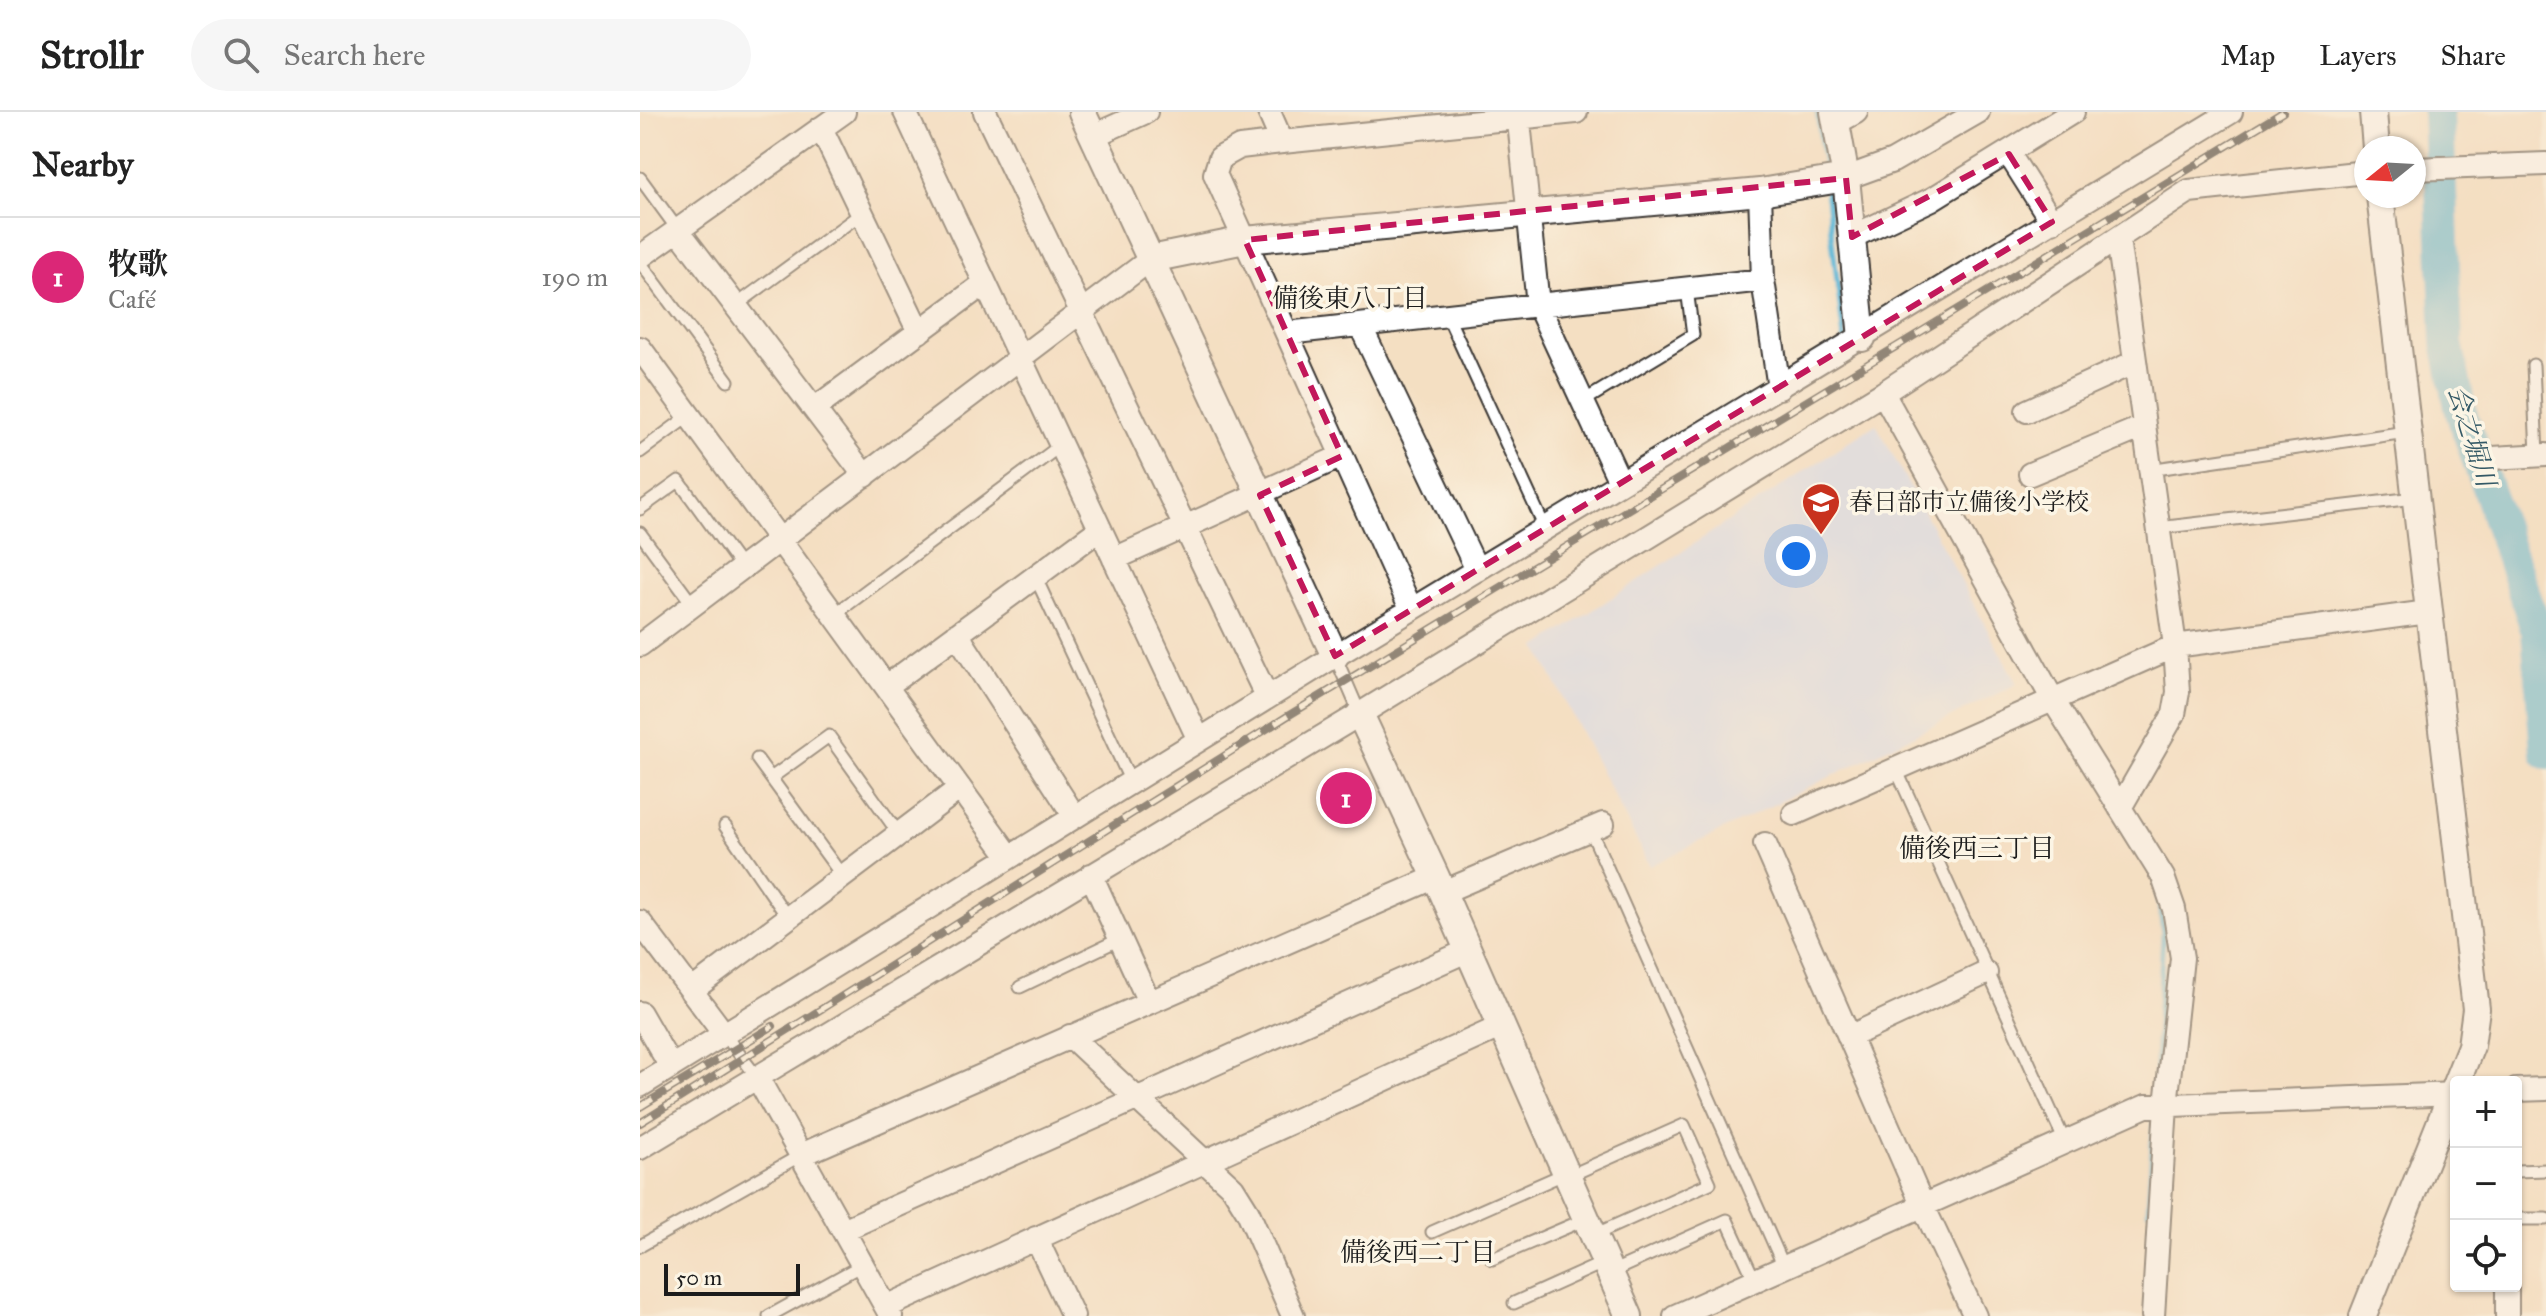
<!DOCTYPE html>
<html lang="en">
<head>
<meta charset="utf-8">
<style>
	body { margin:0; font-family:"IM FELL Great Primer","Noto Serif JP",serif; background:#f6f6f6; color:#222 }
	.controls { position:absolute; right:24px; bottom:24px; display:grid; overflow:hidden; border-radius:8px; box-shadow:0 2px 6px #0004 }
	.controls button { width:72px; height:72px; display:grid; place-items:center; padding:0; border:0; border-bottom:2px solid #e0e0e0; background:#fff; color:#222; font:40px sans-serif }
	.compass { position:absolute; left:1714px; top:24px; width:72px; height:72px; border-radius:50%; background:#fff; box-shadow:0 2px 6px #0004; rotate:252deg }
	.scale { position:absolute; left:24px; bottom:20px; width:136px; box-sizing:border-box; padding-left:8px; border:4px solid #1c1c1c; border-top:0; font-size:22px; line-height:28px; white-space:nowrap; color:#1c1c1c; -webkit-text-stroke:6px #fcf5e5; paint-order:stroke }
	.you { position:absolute; left:1156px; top:444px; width:28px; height:28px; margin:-20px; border:6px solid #fff; border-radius:50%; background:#1a73e8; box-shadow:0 0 0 12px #1a73e833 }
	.badge { display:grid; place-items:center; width:52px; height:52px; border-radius:50%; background:#db2777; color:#fff; font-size:26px; font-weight:700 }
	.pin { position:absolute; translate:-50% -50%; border:4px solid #fff; box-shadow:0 2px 8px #0006 }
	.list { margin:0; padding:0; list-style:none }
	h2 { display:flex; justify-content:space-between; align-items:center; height:104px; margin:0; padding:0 32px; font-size:34px }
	h2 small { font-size:26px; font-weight:400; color:#767676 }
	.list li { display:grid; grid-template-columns:52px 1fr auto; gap:24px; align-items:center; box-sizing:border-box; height:120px; padding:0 32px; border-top:2px solid #e0e0e0 }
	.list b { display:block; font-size:30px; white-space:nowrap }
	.list p { margin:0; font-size:26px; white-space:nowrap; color:#767676 }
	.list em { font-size:26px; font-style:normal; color:#767676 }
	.icon { flex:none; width:44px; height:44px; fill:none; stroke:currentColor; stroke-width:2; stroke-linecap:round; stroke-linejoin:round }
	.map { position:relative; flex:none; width:1906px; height:1204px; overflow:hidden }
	header { display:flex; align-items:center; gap:48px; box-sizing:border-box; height:112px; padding:0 40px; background:#fff; border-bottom:2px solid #e0e0e0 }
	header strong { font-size:38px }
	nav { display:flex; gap:44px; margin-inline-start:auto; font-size:28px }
	.search { width:560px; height:72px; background:#f6f6f6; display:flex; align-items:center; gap:20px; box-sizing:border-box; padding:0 28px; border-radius:44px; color:#767676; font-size:30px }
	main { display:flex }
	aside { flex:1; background:#fff }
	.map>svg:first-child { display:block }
	.built { fill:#ccdbf9 }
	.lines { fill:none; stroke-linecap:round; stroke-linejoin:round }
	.stream { stroke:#57b5d6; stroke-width:5 }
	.river { stroke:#57b5d6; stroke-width:32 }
	.service-casing { stroke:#3c3935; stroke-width:15 }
	.minor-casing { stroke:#3c3935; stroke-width:26 }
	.tertiary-casing { stroke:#3c3935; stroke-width:30 }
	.service { stroke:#fff; stroke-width:11 }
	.minor { stroke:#fff; stroke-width:22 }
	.tertiary { stroke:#fff; stroke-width:26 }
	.rail-casing { stroke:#1c1c1c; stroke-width:8 }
	.rail { stroke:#fcf5e5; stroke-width:5; stroke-dasharray:15; stroke-linecap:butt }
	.marked { fill:none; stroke:#c2185b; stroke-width:6; stroke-dasharray:16 10; stroke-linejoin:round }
	.labels { text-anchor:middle; stroke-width:7; stroke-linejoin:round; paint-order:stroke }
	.poi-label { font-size:24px; fill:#1c1c1c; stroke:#fcf5e5; text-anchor:start }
	.neighbourhood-label { font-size:26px; fill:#1c1c1c; stroke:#fcf5e5 }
	.water-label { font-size:26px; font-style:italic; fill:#345966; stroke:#fcf5e5 }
</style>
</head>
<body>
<header>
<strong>Strollr</strong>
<div class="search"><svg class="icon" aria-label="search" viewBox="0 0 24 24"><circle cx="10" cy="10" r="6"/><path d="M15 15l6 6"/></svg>Search here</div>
<nav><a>Map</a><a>Layers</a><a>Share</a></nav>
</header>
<main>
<aside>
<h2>Nearby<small></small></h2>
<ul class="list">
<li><span class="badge">1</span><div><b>牧歌</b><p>Café</p></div><em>190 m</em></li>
</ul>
</aside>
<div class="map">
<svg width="1906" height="1204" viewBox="0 0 1906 1204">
	<rect width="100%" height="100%" fill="#fcf5e5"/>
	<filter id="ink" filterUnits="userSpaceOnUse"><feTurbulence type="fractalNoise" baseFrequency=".0125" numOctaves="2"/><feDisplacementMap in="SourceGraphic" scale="16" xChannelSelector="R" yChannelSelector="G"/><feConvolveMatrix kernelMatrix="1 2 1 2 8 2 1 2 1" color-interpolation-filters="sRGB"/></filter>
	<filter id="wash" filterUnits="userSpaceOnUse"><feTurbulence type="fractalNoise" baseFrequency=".006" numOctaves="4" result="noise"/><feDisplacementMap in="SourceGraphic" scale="32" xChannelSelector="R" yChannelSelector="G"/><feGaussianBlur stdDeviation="1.8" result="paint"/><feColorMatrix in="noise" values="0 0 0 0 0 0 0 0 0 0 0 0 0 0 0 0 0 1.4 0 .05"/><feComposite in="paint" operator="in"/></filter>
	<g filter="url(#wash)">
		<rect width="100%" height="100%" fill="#f4dfc2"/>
		<!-- built -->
		<path class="built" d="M 1236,312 L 1377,572 L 1010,754 L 897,535 Z"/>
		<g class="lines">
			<!-- stream -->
			<path class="stream" d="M 1177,0 L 1185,63
				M 1186,77 L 1204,226
				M 1514,987 L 1523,821 L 1518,782
				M 1508,1099 L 1514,1001"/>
			<!-- river -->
			<path class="river" d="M 1798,0 L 1807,231 L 1821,300 L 1897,519 L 1906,641"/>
		</g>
	</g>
	<g filter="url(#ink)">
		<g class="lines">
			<!-- service casing -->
			<g class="service-casing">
				<path id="service" d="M 0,66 L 38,118
					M 0,150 L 88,269
					M 95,194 L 222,101
					M 807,203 L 905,416
					M 1893,253 L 1897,343
					M 942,290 L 1053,223 L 1047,177
					M 0,340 L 50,303
					M 1509,358 L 1766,320
					M 0,397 L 39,369 L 102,456
					M 1518,416 L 1774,386
					M 0,421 L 53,493
					M 395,464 L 491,670
					M 195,502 L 421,333
					M 695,544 L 720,602
					M 117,647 L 203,765
					M 1256,657 L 1425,1030
					M 131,666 L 189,624 L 259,722
					M 85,714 L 148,806
					M 950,717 L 1144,1155
					M 380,875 L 480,827
					M 84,922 L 117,965
					M 1876,1059 L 1906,1058
					M 929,1064 L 1044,1013 L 1070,1071 L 954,1123
					M 1876,1107 L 1906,1107
					M 792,1120 L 926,1061
					M 0,1134 L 161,1043
					M 852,1147 L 946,1107
					M 971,1160 L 1087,1108 L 1115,1169
					M 874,1191 L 965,1150
					M 129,1204 L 222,1153"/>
			</g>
			<!-- minor casing -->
			<g class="minor-casing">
				<path id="minor" d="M 265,0 L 559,628
					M 345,0 L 627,585
					M 629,0 L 642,30
					M 878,0 L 898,193 L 980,370
					M 1196,11 L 1216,0
					M 181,16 L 279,220
					M 453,24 L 506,0
					M 1369,42 L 1412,110
					M 1774,57 L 1906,52
					M 1206,66 L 1253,49 L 1338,0
					M 1120,80 L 1123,168 L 1139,276
					M 38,118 L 225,364
					M 1212,125 L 1292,87 L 1433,0
					M 1478,127 L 1535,534 L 1538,580 L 1534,602 L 1480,696
					M 0,145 L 204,0
					M 720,213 L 837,458
					M 647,221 L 1123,168
					M 0,236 L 370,745
					M 1243,281 L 1413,588 L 1523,765 L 1534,797 L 1542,846 L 1526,993 L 1513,1204
					M 174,297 L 345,171
					M 1387,299 L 1495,250
					M 1852,346 L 1906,343
					M 1390,362 L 1503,315
					M 474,447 L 702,344
					M 771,497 L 575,62 L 580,46 L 600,35 L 642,30 L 936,0
					M 317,522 L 435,705
					M 0,533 L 511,147
					M 247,574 L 460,417
					M 1154,702 L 1535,534 L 1788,500
					M 1125,732 L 1283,1094 L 1335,1204
					M 451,763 L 509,890
					M 803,780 L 963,712
					M 0,810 L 84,922
					M 51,879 L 320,676
					M 0,901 L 31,955
					M 430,924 L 593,1076 L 608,1100 L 653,1204
					M 1209,925 L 1346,861
					M 117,965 L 251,1204
					M 0,974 L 695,544 L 1591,0
					M 1876,978 L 1906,977
					M 0,1036 L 720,602 L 1243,281 L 1549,79 L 1726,60
					M 161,1043 L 796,765
					M 203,1118 L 829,838
					M 396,1126 L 433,1204
					M 1867,1174 L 1867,1204
					M 246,1195 L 862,914
					M 1035,1204 L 1506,994 L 1816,982"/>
			</g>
			<!-- tertiary casing -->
			<g class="tertiary-casing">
				<path id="tertiary" d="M 442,0 L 695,544
					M 1194,0 L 1206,66 L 1222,226
					M 1733,0 L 1736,36
					M 511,147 L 605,128 L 1120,80 L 1206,66
					M 720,602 L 796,765 L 989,1204
					M 1723,1204 L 1831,934 L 1836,897 L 1740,84"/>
			</g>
			<!-- service -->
			<use href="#service" class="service"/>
			<!-- minor -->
			<use href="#minor" class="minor"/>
			<!-- tertiary -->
			<use href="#tertiary" class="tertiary"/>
			<!-- rail casing -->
			<g class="rail-casing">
				<path id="rail" d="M 0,995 L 133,914
					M 0,1011 L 646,605 L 1643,0"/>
			</g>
			<!-- rail -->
			<use href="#rail" class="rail"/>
		</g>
	</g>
	<!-- marked area -->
	<path d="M0 0H1906V1204H0ZM 1369,42 L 1412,110 L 695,544 L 620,383 L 702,344 L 605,128 L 1206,66 L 1212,125 Z" fill="#f4dfc2" fill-opacity=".55" fill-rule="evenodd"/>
	<path class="marked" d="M 1369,42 L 1412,110 L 695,544 L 620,383 L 702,344 L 605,128 L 1206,66 L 1212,125 Z"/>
	<!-- icons -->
	<defs>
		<g id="school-pin" transform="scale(2)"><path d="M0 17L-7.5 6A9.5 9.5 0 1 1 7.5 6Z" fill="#c8321e" stroke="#fcf5e5"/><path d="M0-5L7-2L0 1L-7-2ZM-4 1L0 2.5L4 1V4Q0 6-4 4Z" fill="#fff"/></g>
	</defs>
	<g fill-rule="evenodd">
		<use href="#school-pin" x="1181" y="390"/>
	</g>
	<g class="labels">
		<!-- poi labels -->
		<g class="poi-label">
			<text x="1209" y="398">春日部市立備後小学校</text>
		</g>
		<!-- neighbourhood labels -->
		<g class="neighbourhood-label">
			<text x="710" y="195">備後東八丁目</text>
			<text x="1337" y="745">備後西三丁目</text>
			<text x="778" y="1149">備後西二丁目</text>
		</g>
		<!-- water labels -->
		<g class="water-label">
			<text transform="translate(1832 324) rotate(73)" y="9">会之堀川</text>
		</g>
	</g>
</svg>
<div class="controls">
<button>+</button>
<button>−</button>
<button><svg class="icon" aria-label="locate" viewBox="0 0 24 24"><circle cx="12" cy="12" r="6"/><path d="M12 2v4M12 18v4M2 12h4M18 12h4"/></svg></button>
</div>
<svg class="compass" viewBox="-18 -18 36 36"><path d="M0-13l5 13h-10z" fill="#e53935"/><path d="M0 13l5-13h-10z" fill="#767676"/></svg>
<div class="scale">50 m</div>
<div class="you"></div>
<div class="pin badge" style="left:706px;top:686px">1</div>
</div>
</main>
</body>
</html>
